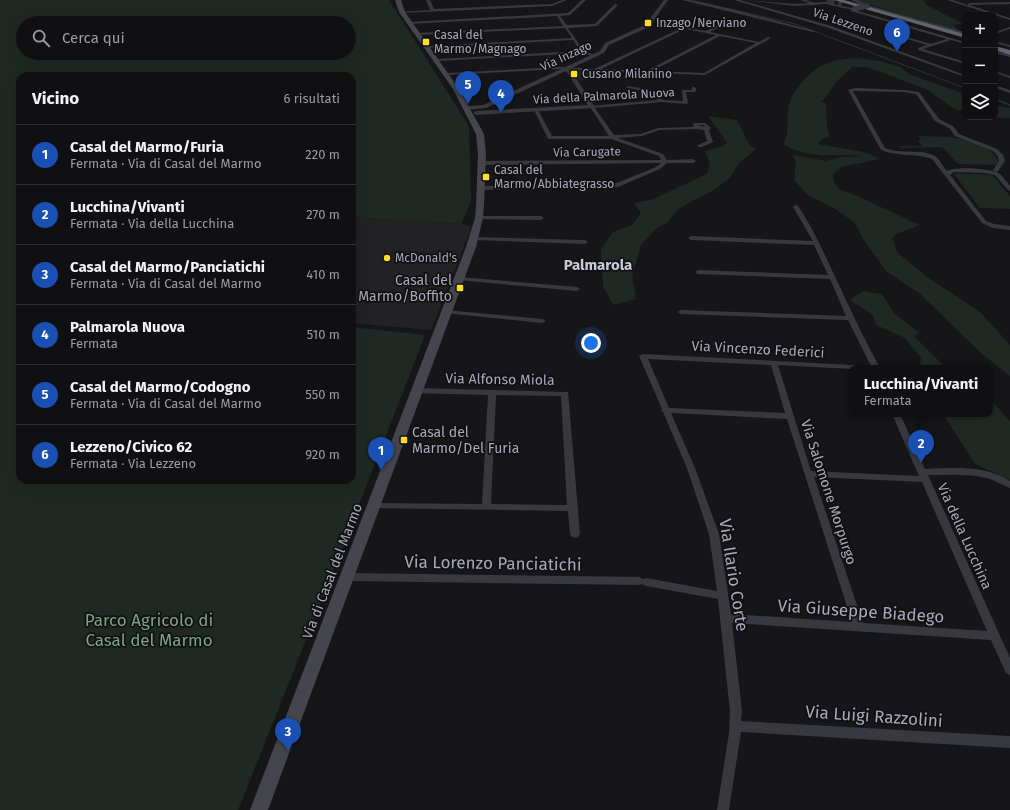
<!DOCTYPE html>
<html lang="it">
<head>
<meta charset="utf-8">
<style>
	body { margin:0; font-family:"Fira Sans",sans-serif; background:#19191b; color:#f1f3f6 }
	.controls { position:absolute; right:12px; top:12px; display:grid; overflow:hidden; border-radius:8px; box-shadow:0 4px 16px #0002 }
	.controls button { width:36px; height:36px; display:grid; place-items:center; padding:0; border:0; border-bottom:1px solid #303032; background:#101012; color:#f1f3f6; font:20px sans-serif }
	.you { position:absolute; left:591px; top:343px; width:14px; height:14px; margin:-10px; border:3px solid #fff; border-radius:50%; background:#1a73e8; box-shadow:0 0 0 6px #1a73e833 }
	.badge { display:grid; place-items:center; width:26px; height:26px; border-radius:50%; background:#ffde27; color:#fff; font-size:13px; font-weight:700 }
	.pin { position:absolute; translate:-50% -33px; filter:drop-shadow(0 1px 2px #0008) }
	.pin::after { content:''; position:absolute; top:21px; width:14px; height:12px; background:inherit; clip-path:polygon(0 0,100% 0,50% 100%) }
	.popup { position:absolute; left:849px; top:365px; width:144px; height:52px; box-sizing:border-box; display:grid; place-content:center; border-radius:8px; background:#101012; filter:drop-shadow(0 1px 3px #0005); font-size:13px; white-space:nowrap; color:#9c9d9f }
	.popup b { font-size:15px; color:#f1f3f6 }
	.popup::after { content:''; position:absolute; left:50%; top:100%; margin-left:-8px; border:8px solid transparent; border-top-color:#101012 }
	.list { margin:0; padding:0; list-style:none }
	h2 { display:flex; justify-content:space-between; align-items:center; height:52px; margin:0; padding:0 16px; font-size:17px }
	h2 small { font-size:13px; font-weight:400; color:#9c9d9f }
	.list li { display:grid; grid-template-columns:26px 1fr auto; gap:12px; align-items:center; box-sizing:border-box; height:60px; padding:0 16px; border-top:1px solid #303032 }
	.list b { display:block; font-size:15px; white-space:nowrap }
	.list p { margin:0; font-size:13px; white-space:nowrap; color:#9c9d9f }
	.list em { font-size:13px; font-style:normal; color:#9c9d9f }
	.icon { flex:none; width:22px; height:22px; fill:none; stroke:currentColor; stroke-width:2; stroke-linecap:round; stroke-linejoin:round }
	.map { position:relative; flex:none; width:1010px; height:810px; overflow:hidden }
	.search { position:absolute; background:#101012; box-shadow:0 4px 16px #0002; left:16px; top:16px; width:340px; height:44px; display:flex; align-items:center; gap:10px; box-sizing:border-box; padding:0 14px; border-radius:22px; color:#9c9d9f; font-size:15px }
	.panel { position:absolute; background:#101012; box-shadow:0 4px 16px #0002; left:16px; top:72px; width:340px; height:412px; border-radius:12px }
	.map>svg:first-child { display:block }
	.built { fill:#222225 }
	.green { fill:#1f2822; fill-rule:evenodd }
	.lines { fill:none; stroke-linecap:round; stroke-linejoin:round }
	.stream-far1 { stroke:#2b313d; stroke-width:1 }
	.stream { stroke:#2b313d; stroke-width:1.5 }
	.motorway-tunnel { stroke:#333338; stroke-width:8; stroke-dasharray:8 3.5; stroke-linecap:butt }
	.minor { fill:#38383f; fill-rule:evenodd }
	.tertiary { fill:#38383f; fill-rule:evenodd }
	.secondary { fill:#44454d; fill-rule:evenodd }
	.motorway { fill:#62636e; fill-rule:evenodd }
	.tertiary-bridge { stroke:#38383f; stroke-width:5 }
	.poi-dot { fill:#ffde27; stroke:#111113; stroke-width:1.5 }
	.labels { text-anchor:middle; stroke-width:3.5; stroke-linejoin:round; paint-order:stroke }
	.far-street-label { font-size:12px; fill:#a7a9b9; stroke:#111113 }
	.far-poi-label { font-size:12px; fill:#a7a9b9; stroke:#111113; text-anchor:start }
	.poi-label { font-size:14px; fill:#a7a9b9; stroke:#111113; text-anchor:end }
	.street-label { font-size:14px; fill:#a7a9b9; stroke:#111113 }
	.neighbourhood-label { font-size:15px; font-weight:bold; fill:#c8c9d4; stroke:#111113 }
	.near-street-label { font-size:17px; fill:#a7a9b9; stroke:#111113 }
	.near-park-label { font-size:17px; fill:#7ca586; stroke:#111113 }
</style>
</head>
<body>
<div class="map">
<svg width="1010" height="810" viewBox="0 0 1010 810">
	<rect width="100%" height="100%" fill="#161618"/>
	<!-- built -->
	<path class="built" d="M 352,217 L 461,224 L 472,226 L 431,330 L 352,323 Z"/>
	<!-- green -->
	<path class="green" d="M 0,0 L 389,0 L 469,126 L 471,201 L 461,224 L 352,217 L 352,76 L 20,76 L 20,480 L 352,480 L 352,327 L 425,335 L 318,610 L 238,810 L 0,810 ZM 23,23 L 349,23 L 349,53 L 23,53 Z
		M 855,0 L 924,0 L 925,4 L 963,24 L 953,25 L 961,32 Z
		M 858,58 L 879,61 L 900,67 L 909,74 L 965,94 L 965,111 L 954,109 L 928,90 L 867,67 L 852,67 L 836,82 L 822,102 L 826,104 L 827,128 L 830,137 L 822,139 L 818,144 L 864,152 L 880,159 L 841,167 L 833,174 C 834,184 836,190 848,192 L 920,225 L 896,234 L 892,238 L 898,253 L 927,277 L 980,312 L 1010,345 L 1010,376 L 983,355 L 920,294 L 886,271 L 863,239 L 855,223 L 837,210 L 808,195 L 794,180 L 796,162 L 793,155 L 826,161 L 841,157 L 863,157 C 831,151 815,162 783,144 C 790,131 786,126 788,111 C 788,103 792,95 797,89 C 813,65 831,59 858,58 Z
		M 580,70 L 591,70 L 596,79 L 579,80 L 573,73 Z
		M 995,105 L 1010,108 L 1010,118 L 987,117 L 995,117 Z
		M 708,116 L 737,120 L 749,144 L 756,149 L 739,163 L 730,178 L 712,191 L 678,209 L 667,223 L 658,227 L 641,245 L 632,276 L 636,299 L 613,305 L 603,286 L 601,249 L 613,232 L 632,225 L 641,213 L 634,203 L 651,200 L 707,174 L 710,163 L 705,151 L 721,147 L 727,143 Z
		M 918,136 C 943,137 988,135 998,162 L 996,165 L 958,164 L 942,147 L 902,148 L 899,146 L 922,146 L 918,140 L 921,140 Z
		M 956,173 L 992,175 L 1010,196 L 1010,209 L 980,208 L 954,174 Z
		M 864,291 L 882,294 L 894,313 L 919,333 L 914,336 L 946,368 L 920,368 L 921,358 L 905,338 L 876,325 L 873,315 L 850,300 L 855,296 Z
		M 990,399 L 1010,421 L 1010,480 L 975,464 L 943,414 L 990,414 Z"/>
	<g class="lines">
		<!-- stream-far1 -->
		<path class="stream-far1" d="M 691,0 L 795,24 L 965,88"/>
		<!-- stream -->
		<path class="stream" d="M 995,99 L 1010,105"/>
		<!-- motorway-tunnel -->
		<path class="motorway-tunnel" d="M 827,0 L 842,4"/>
		<!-- minor -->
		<path class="minor" d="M 426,0 L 430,0 L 434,9 L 552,4 L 562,0 L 567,0 L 552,6 L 402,13 L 400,12 L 430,10 Z
			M 582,0 L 586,0 L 570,15 L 560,16 L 567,25 L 595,24 L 615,4 L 618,5 L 597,26 L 568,28 L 584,51 L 595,55 L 594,57 L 583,53 L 438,61 L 436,60 L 438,59 L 580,51 L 573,40 L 427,48 L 425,47 L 427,46 L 572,38 L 565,28 L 418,35 L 416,34 L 418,33 L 563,26 L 557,16 L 409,24 L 407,23 L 409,22 L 568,13 Z
			M 682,0 L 689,0 L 731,9 L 815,31 L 813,32 Z
			M 734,0 L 740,0 L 831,26 L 965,75 L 965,77 L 829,28 Z
			M 800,0 L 806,0 L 818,4 L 816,5 Z
			M 947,0 L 953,0 L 968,5 L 969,3 L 1010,2 L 1010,4 L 969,5 L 1010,18 L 1010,20 Z
			M 867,5 L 965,32 L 965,34 L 867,7 Z
			M 851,9 L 965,42 L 965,44 L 951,40 L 923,49 L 965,62 L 965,64 L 918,50 L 918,48 L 927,45 L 894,35 L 896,34 L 931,44 L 947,39 L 851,11 Z
			M 727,21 L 728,23 L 710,32 L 759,42 L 768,37 L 771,38 L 705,75 L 560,69 L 447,75 L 445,74 L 447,73 L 560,67 L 594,69 L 684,27 L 706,31 ZM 685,29 L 716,35 L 646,71 L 601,69 ZM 720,36 L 756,43 L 704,73 L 652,71 Z
			M 1010,27 L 1010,29 L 995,34 L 995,32 Z
			M 995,41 L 1010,45 L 1010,47 L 995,43 Z
			M 995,51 L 1010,55 L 1010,57 L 995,53 Z
			M 995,71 L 1010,76 L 1010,78 L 995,73 Z
			M 995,85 L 1010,90 L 1010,93 L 995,88 Z
			M 627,86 L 649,89 L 663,100 L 683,101 L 682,90 L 692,90 L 692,87 L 694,87 L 696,88 L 696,91 L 694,92 L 686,92 L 688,103 L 686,104 L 662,102 L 595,108 L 614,135 L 641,134 L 658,128 L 693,127 L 694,123 L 705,123 L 711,128 L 709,130 L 713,142 L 702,147 L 698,147 L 698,145 L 707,141 L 704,130 L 698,129 L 659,130 L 642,136 L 618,138 L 663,154 L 667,160 L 693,159 L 696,161 L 693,163 L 667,163 L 660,169 L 618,187 L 481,190 L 478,188 L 481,186 L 617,183 L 656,167 L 661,163 L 482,165 L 479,163 L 482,161 L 661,160 L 659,156 L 611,139 L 548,139 L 534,110 L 536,109 L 538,110 L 552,136 L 609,136 L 590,107 L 590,106 L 658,100 L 646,91 L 627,88 ZM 698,125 L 704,125 L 705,127 Z
			M 855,88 L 904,90 L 919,92 L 939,119 L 953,126 L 959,134 L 997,149 L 1003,155 L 1005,161 L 998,171 L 996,172 L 993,170 L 999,161 L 998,156 L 993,151 L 955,136 L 949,128 L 935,121 L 916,94 L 904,92 L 853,91 L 885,148 C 901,155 920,148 935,156 C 940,159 943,167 947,171 C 955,166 992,168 1000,174 C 1003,177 1007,182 1010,186 L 1010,191 L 1008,190 L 995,175 L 985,173 L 954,172 L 950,175 L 986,221 L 994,224 L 1010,226 L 1010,230 L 993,228 L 982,223 L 932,159 C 916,153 898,157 881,150 L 848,90 Z
			M 796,205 L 798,206 C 815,231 826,258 839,285 C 852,313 865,341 880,368 L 852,368 L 852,369 L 778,365 L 811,471 L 919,476 L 892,414 L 900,414 L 925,469 C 953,468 985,465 1010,481 L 1010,488 C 1003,486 997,481 990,479 C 970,473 948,475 928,475 L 1010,658 L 1010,675 L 1006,673 L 991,640 L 732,623 L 742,711 L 741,721 L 1010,736 L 1010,748 L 741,732 L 729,810 L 717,810 L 729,733 L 730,711 L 718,599 L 646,586 L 642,584 L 639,585 L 347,581 L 343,580 L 342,577 L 343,574 L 347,573 L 639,577 L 643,579 L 646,578 L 717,591 L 709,534 L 687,468 L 663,412 L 661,410 L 662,409 L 639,356 L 643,354 L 871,366 L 848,320 L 681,314 L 678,312 L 681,310 L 846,316 L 830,279 L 698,274 L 695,272 L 698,270 L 828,275 L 814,245 L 691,240 L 688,238 L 691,236 L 813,241 L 793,207 ZM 648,359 L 771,365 L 785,413 L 669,408 ZM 671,413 L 787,419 L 852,622 L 731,614 L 719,534 L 695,468 ZM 814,477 L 922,482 L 987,631 L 863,623 Z
			M 479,216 L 541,216 L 544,218 L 541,220 L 477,219 L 476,218 Z
			M 474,237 L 585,240 L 588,242 L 585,244 L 472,240 L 471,239 Z
			M 459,277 L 577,287 L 580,289 L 577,291 L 457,280 L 456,279 Z
			M 446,310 L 542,319 L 546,321 L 542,323 L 444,313 L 443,312 Z
			M 416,388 L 568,392 L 580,534 L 578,537 L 575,538 L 572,537 L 570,534 L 568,511 L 371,508 L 369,506 L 371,504 L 374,503 L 482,504 L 488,395 L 413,393 L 412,391 L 413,389 ZM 496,395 L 561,396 L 567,505 L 491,504 Z"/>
		<!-- tertiary -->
		<path class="tertiary" d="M 664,0 L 668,0 L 649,27 L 609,45 L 604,53 L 570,69 L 595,107 L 594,108 L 476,115 L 473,113 L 476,111 L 588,105 L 566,71 L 486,108 L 467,110 L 464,108 L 467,106 L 483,105 L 600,51 L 605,43 L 645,25 Z
			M 744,0 L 795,4 L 825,2 L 856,9 L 854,10 L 825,4 L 795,6 Z
			M 851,0 L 857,0 L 870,6 L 866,7 Z"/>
		<!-- secondary -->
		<path class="secondary" d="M 395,0 L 401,0 L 405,12 L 459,89 L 484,134 L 486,154 L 484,206 L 483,218 L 476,247 L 268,810 L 250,810 L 466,247 L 475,218 L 476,206 L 478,154 L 476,134 L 453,89 L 399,12 Z"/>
		<!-- motorway -->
		<path class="motorway" d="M 834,0 L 844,0 L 965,34 L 965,38 Z
			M 995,46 L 1010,50 L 1010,55 L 995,50 Z"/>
		<!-- tertiary-bridge -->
		<path class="tertiary-bridge" d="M 854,9 L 867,6"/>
	</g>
	<!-- markers -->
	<g class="poi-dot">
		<rect x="644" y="19" width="8" height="8" rx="2"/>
		<rect x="422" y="38" width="8" height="8" rx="2"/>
		<rect x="570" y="70" width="8" height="8" rx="2"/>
		<rect x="482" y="173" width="8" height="8" rx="2"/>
		<circle cx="387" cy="258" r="4"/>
		<rect x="456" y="284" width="8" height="8" rx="2"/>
		<rect x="400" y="436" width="8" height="8" rx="2"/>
	</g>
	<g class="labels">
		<!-- far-street labels -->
		<g class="far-street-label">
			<text transform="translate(843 22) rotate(19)" y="4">Via Lezzeno</text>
			<text transform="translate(566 56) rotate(-25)" y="4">Via Inzago</text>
			<text transform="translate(604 96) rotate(-3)" y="4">Via della Palmarola Nuova</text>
			<text transform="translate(587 152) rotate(-1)" y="4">Via Carugate</text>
		</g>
		<!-- far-poi labels -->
		<g class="far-poi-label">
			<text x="656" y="27">Inzago/Nerviano</text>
			<text x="434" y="39">Casal del<tspan x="434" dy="14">Marmo/Magnago</tspan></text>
			<text x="582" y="78">Cusano Milanino</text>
			<text x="494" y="174">Casal del<tspan x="494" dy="14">Marmo/Abbiategrasso</tspan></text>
			<text x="395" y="262">McDonald's</text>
		</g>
		<!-- poi labels -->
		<g class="poi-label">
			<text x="452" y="285">Casal del<tspan x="452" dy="16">Marmo/Boffito</tspan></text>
			<text x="412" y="437" text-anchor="start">Casal del<tspan x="412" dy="16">Marmo/Del Furia</tspan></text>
		</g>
		<!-- street labels -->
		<g class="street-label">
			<text transform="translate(758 349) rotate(3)" y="5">Via Vincenzo Federici</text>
			<text transform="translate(500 379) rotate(1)" y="5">Via Alfonso Miola</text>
			<text transform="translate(829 492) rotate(72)" y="5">Via Salomone Morpurgo</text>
			<text transform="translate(965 536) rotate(66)" y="5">Via della Lucchina</text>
			<text transform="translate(332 571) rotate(-69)" y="5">Via di Casal del Marmo</text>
		</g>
		<!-- neighbourhood labels -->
		<g class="neighbourhood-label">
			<text x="598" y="270">Palmarola</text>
		</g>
		<!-- near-street labels -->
		<g class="near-street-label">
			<text transform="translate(493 563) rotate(1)" y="6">Via Lorenzo Panciatichi</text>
			<text transform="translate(734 575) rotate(81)" y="6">Via Ilario Corte</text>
			<text transform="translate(861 611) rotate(4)" y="6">Via Giuseppe Biadego</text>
			<text transform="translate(874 716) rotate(4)" y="6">Via Luigi Razzolini</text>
		</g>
		<!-- near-park labels -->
		<g class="near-park-label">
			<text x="149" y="626">Parco Agricolo di<tspan x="149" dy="20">Casal del Marmo</tspan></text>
		</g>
	</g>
</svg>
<div class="controls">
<button>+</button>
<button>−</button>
<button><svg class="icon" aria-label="layers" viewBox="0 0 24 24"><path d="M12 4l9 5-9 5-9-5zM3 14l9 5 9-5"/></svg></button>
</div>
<div class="you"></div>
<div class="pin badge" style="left:381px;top:470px;background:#1a4fb4">1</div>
<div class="pin badge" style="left:921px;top:463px;background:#1a4fb4">2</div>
<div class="popup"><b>Lucchina/Vivanti</b>Fermata</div>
<div class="pin badge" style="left:288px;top:751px;background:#1a4fb4">3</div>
<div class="pin badge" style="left:501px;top:113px;background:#1a4fb4">4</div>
<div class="pin badge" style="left:468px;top:104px;background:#1a4fb4">5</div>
<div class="pin badge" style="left:897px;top:52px;background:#1a4fb4">6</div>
<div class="search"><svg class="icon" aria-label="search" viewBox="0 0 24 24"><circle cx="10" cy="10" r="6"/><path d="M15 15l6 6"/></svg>Cerca qui</div>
<section class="panel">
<h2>Vicino<small>6 risultati</small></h2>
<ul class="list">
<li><span class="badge" style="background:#1a4fb4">1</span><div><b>Casal del Marmo/Furia</b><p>Fermata · Via di Casal del Marmo</p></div><em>220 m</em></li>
<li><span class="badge" style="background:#1a4fb4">2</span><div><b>Lucchina/Vivanti</b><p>Fermata · Via della Lucchina</p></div><em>270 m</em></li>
<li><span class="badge" style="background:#1a4fb4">3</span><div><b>Casal del Marmo/Panciatichi</b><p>Fermata · Via di Casal del Marmo</p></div><em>410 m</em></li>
<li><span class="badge" style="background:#1a4fb4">4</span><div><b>Palmarola Nuova</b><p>Fermata</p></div><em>510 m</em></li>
<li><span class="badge" style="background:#1a4fb4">5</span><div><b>Casal del Marmo/Codogno</b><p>Fermata · Via di Casal del Marmo</p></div><em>550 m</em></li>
<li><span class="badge" style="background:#1a4fb4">6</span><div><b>Lezzeno/Civico 62</b><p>Fermata · Via Lezzeno</p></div><em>920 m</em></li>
</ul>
</section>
</div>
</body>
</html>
